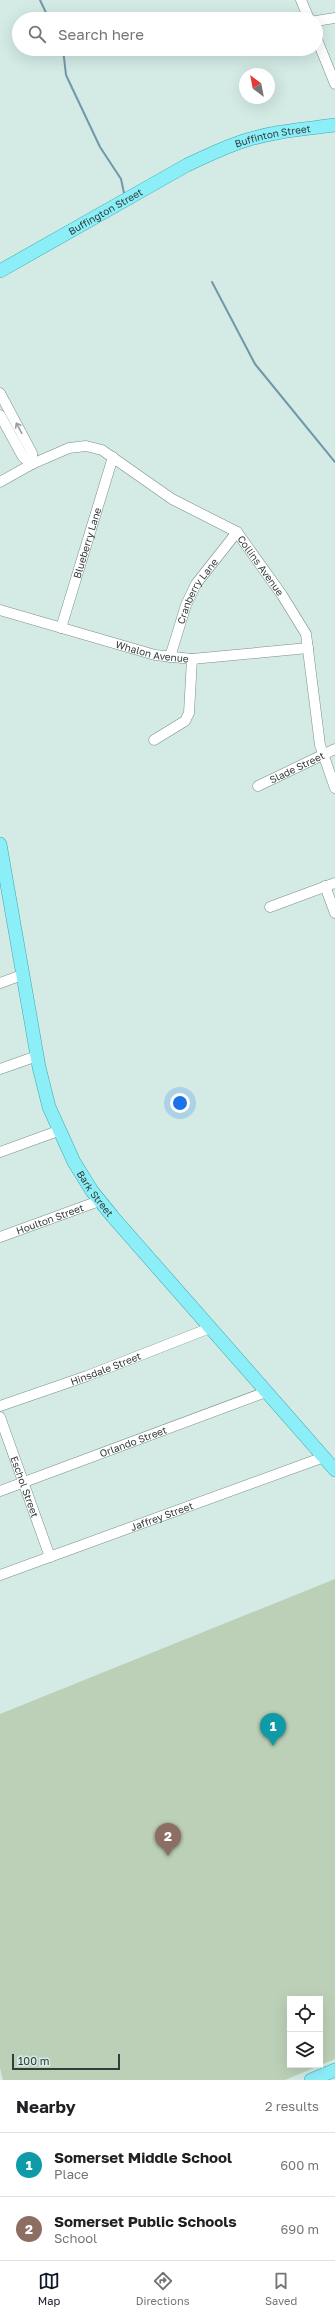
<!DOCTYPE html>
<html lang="en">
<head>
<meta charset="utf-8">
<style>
	body { margin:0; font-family:"Golos Text",sans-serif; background:#f2f2f2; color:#202124 }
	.controls { position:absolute; right:12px; bottom:12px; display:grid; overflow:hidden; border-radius:0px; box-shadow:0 4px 16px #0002 }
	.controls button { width:36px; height:36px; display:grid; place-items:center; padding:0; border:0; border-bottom:1px solid #e0e0e0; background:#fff; color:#202124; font:20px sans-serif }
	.compass { position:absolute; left:239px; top:68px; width:36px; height:36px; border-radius:50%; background:#fff; box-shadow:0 4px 16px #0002; rotate:328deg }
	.scale { position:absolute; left:12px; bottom:10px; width:108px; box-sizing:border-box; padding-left:4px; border:2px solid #333c3a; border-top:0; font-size:11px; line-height:14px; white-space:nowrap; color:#333c3a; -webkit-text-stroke:3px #d3eae5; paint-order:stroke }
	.you { position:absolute; left:180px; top:1103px; width:14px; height:14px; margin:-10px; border:3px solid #fff; border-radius:50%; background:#1a73e8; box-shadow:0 0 0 6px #1a73e833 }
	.badge { display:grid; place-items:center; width:26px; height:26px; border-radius:50%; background:#111827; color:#fff; font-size:13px; font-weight:700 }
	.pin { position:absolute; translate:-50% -33px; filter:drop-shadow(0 1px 2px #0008) }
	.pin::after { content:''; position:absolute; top:21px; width:14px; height:12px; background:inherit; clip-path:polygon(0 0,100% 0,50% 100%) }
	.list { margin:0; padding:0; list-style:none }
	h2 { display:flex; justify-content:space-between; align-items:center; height:52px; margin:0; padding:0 16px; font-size:17px }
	h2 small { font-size:13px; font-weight:400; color:#757577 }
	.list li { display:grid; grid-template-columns:26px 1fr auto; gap:12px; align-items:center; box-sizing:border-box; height:64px; padding:0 16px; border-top:1px solid #e0e0e0 }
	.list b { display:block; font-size:15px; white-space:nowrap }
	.list p { margin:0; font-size:13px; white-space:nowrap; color:#757577 }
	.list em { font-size:13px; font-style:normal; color:#757577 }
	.icon { flex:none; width:22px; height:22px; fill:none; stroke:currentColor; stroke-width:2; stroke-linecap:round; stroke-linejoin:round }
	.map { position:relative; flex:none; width:335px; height:2080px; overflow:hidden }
	.search { position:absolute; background:#fff; box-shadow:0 4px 16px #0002; left:12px; right:12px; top:12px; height:44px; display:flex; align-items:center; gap:10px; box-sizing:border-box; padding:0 14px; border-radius:22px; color:#757577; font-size:15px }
	.sheet { height:180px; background:#fff }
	nav { display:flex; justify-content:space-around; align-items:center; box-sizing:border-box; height:56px; border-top:1px solid #e0e0e0; background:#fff; font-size:11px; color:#757577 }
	nav a { display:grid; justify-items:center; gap:2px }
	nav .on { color:#111827 }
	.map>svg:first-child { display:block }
	.green { fill:#bcd0b7; fill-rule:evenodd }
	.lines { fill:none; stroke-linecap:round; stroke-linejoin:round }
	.stream { stroke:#7198a9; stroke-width:2 }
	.minor-casing { stroke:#798e8a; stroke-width:11 }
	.major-casing { stroke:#3baab3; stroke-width:14 }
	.minor { stroke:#fff; stroke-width:10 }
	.major { stroke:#8ceff8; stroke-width:13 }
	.oneway { stroke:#999e9c }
	.labels { text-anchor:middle; stroke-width:3.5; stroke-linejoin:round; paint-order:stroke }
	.street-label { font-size:10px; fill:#333c3a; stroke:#d3eae5 }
</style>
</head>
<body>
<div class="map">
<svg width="335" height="2080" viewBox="0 0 335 2080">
	<rect width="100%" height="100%" fill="#d3eae5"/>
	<!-- green -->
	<path class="green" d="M 335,1579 L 335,2059 L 285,2080 L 3,2080 L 0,2068 L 0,1714 ZM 290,1999 L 320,1999 L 320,2065 L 290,2065 Z"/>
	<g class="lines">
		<!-- stream -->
		<path class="stream" d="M 40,0 L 49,19
			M 63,49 L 66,75 L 100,147 L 121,179 L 124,193
			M 212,282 L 255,364 L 335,462"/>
		<!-- minor casing -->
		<g class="minor-casing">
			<g id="minor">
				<path d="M 301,0 L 309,19"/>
				<path d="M 316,21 L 335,18"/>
				<path d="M 316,37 L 335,84"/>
				<path d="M 0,393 L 32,453 L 32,464"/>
				<path d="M 0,415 L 23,457 L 32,464"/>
				<path id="s1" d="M 0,482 L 32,464 L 69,448 L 86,446 L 102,450 L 172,499 L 237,532 L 282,595 L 306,634 L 320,745 L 335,788"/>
				<path id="s2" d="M 0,610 L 155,655 L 192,659 L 308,648"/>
				<path id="s3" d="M 61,628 L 113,457"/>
				<path id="s4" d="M 170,657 L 186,605 L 196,584 L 237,532"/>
				<path d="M 154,740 L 185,721 L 189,713 L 192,659"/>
				<path id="s5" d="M 258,786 L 335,749"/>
				<path d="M 325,886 L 335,913"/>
				<path d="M 270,907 L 335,883"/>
				<path d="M 0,983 L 22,975"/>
				<path d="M 0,1069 L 37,1056"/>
				<path d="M 0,1152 L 58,1131"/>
				<path id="s6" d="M 0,1237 L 99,1201"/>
				<path id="s7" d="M 0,1406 L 87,1376 L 210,1328"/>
				<path id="s8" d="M 0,1417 L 50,1557"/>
				<path id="s9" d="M 0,1491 L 266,1392"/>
				<path id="s10" d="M 0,1575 L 324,1457"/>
			</g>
		</g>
		<!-- major casing -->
		<g class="major-casing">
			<g id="major">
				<path id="s11" d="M 0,271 L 187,165 C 207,156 226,146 247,140 C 275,131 306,129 335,125"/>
				<path id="s12" d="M 0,844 L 39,1067 L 49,1107 L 74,1162 L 92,1191 L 113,1217 L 335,1470"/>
				<path d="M 311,2080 L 335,2070"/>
			</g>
		</g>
		<!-- minor -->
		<use href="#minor" class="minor"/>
		<!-- major -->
		<use href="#major" class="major"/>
	</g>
	<!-- one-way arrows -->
	<defs><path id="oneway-shaft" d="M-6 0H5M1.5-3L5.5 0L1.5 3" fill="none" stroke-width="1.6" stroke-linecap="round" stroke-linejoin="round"/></defs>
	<use class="oneway" href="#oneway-shaft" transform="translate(19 428) rotate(-118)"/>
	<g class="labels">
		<!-- street labels -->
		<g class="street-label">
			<text dy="4" stroke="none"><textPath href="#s11" startOffset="306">Buffinton Street</textPath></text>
			<text dy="4" stroke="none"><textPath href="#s11" startOffset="121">Buffington Street</textPath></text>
			<text dy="4" stroke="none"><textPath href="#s3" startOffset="89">Blueberry Lane</textPath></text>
			<text dy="4" stroke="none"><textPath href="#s1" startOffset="310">Collins Avenue</textPath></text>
			<text dy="4" stroke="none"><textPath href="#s4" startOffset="72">Cranberry Lane</textPath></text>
			<text dy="4" stroke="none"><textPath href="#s2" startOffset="158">Whalon Avenue</textPath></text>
			<text dy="4" stroke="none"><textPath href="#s5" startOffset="43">Slade Street</textPath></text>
			<text dy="4" stroke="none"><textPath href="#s12" startOffset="366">Bark Street</textPath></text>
			<text dy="4" stroke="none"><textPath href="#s6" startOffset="53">Houlton Street</textPath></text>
			<text dy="4" stroke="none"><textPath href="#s7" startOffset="112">Hinsdale Street</textPath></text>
			<text dy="4" stroke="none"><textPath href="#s9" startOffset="142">Orlando Street</textPath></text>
			<text dy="4" stroke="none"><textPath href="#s8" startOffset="74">Eschol Street</textPath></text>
			<text dy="4" stroke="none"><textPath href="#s10" startOffset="172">Jaffrey Street</textPath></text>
		</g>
	</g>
</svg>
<div class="controls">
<button><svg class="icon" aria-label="locate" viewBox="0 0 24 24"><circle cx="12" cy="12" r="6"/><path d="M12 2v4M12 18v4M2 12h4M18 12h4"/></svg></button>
<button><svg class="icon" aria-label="layers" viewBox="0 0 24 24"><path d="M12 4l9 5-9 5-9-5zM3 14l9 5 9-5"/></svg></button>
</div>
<svg class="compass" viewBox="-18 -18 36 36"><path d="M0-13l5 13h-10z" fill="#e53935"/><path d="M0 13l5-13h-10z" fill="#757577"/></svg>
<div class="scale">100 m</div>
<div class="you"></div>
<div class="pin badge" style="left:273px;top:1746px;background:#0f9aa8">1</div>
<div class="pin badge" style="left:168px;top:1856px;background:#8d6e63">2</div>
<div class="search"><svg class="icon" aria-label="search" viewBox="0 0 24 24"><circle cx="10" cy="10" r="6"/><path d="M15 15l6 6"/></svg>Search here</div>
</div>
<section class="sheet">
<h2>Nearby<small>2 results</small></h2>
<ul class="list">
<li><span class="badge" style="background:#0f9aa8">1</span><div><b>Somerset Middle School</b><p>Place</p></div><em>600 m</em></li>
<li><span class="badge" style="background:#8d6e63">2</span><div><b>Somerset Public Schools</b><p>School</p></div><em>690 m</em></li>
</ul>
</section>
<nav>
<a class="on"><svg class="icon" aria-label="map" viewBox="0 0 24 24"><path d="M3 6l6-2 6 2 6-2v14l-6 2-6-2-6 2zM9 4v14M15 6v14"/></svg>Map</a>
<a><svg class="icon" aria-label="directions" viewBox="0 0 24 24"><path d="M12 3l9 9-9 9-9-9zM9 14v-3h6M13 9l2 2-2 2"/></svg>Directions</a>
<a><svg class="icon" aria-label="saved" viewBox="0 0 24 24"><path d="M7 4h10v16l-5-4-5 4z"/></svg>Saved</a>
</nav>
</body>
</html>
